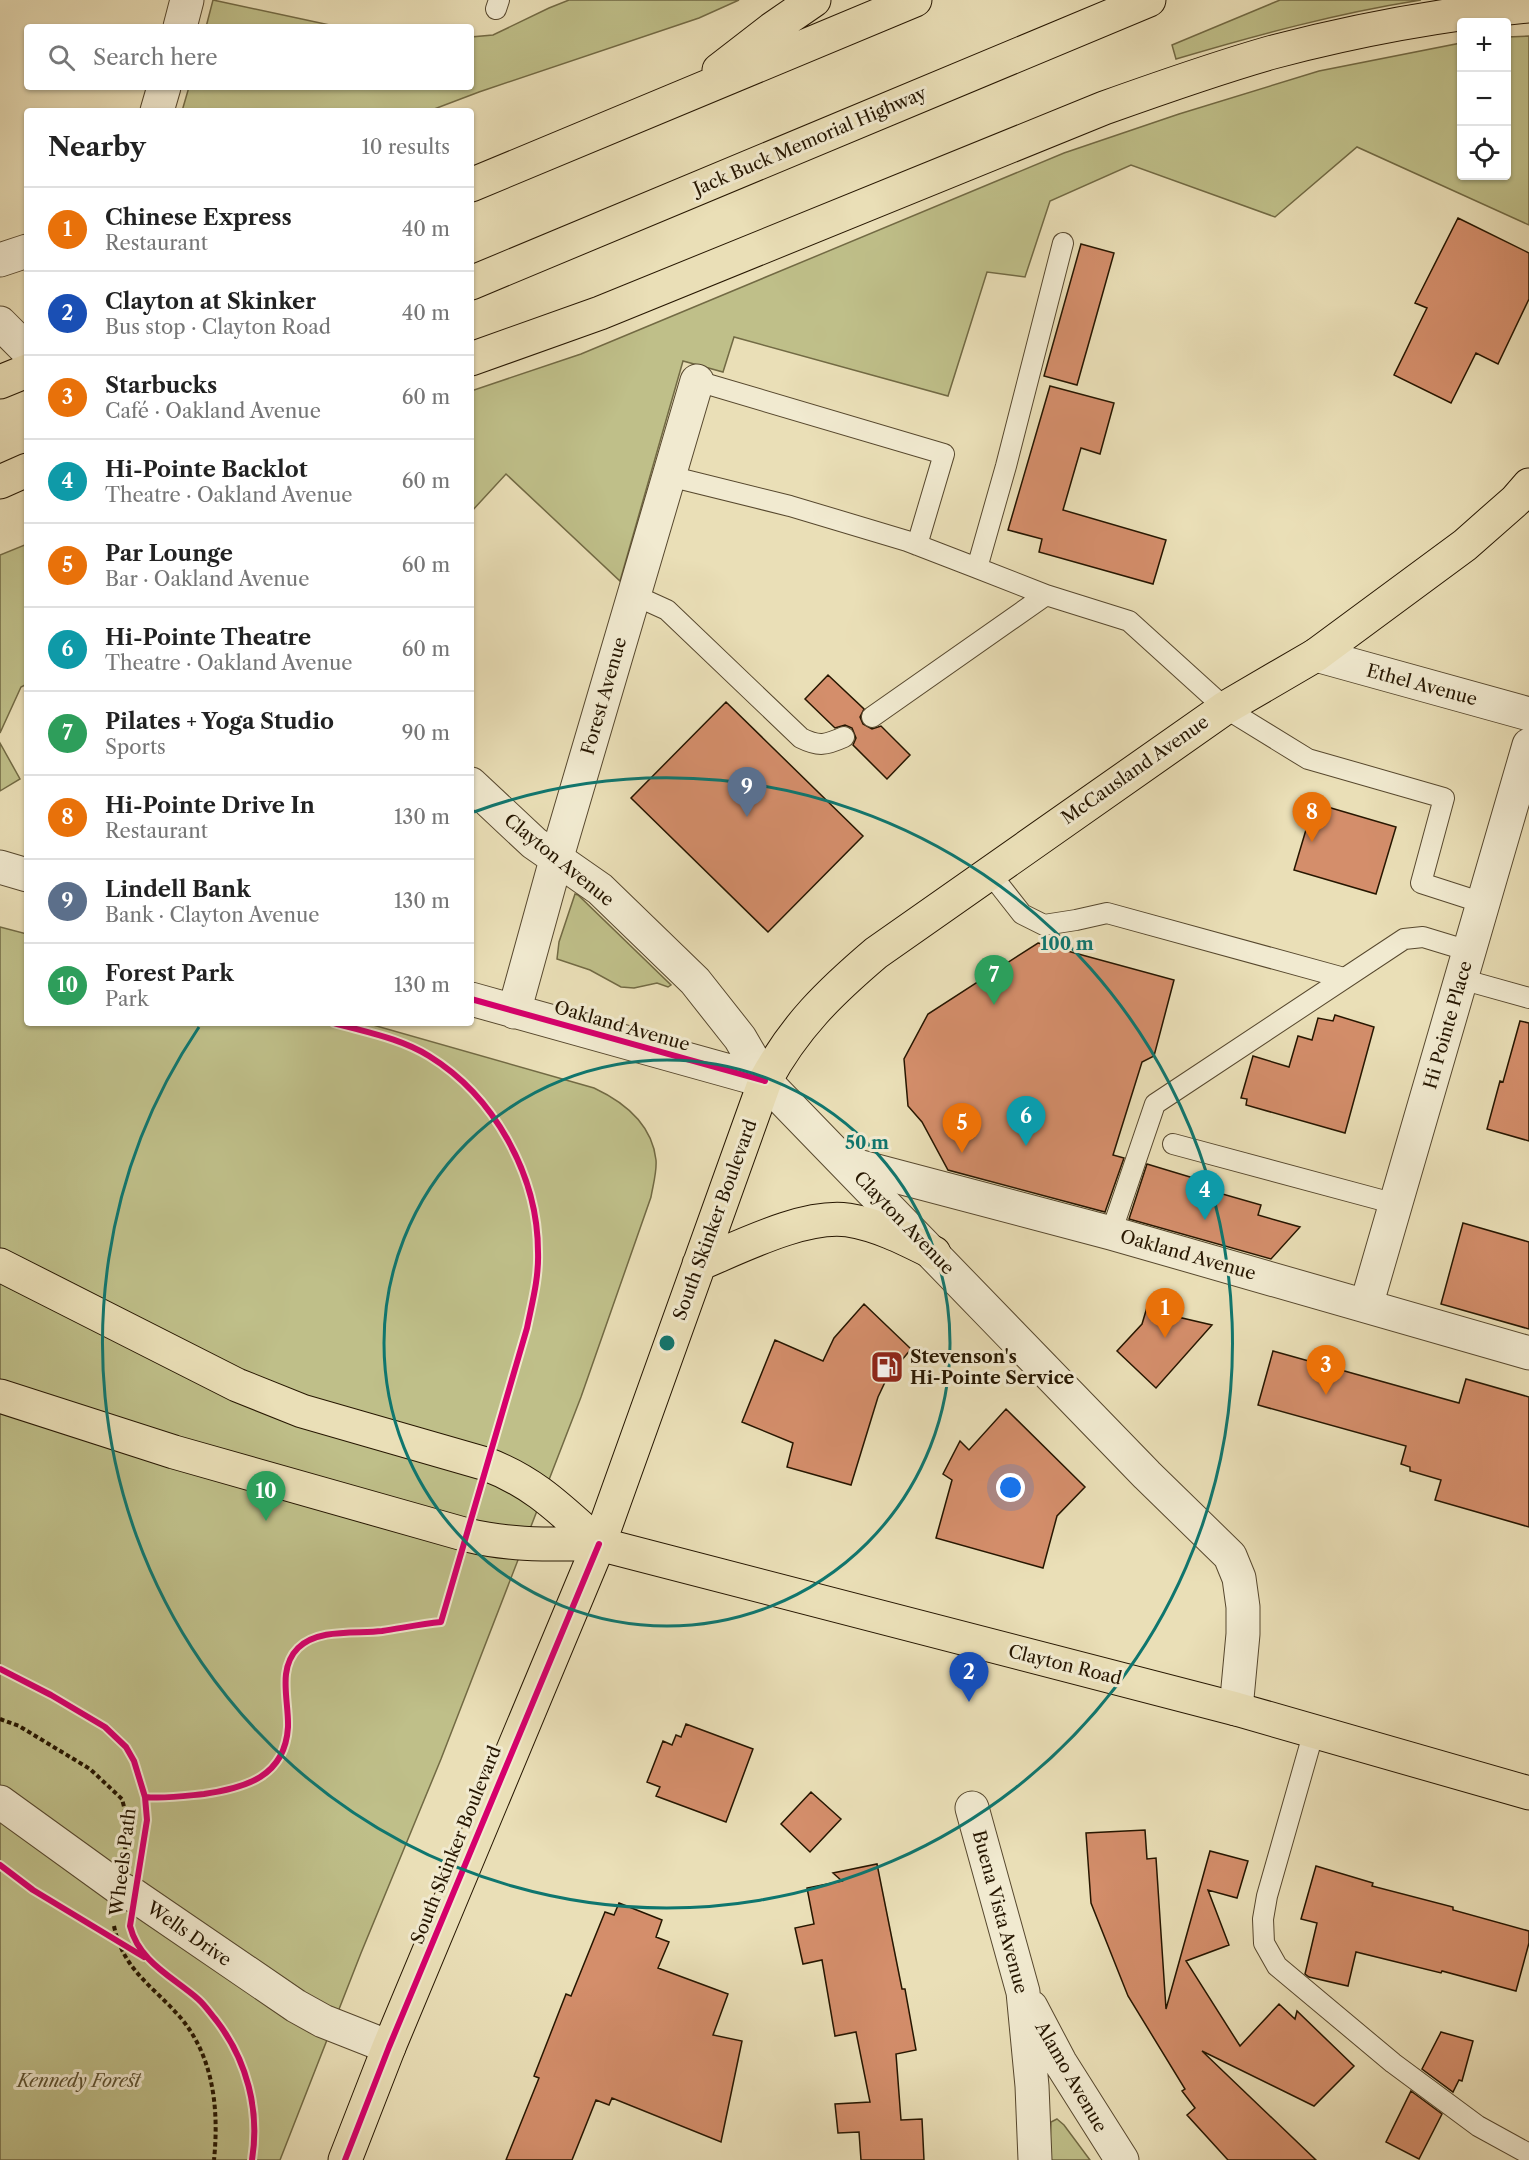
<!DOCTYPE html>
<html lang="en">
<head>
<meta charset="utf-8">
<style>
	body { margin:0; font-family:"Libre Caslon Text",serif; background:#f6f6f6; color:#222 }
	.controls { position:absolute; right:18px; top:18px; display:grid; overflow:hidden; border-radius:6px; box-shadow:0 2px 4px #0004 }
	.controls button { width:54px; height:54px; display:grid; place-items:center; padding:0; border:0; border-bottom:2px solid #e0e0e0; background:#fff; color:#222; font:30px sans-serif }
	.you { position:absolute; left:1011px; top:1488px; width:21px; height:21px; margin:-15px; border:4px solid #fff; border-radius:50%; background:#1a73e8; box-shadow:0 0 0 9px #1a73e833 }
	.badge { display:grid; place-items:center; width:39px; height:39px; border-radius:50%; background:#ea580c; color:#fff; font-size:20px; font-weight:700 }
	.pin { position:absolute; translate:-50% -50px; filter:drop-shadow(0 2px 3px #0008) }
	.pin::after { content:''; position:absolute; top:32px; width:21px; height:18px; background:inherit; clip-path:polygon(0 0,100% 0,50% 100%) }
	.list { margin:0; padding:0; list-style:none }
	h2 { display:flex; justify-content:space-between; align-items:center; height:78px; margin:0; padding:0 24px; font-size:26px }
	h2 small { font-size:20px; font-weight:400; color:#767676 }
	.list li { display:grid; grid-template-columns:39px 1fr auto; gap:18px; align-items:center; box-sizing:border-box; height:84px; padding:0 24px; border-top:2px solid #e0e0e0 }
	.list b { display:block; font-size:22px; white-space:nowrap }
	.list p { margin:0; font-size:20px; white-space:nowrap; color:#767676 }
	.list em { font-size:20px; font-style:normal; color:#767676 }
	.icon { flex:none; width:33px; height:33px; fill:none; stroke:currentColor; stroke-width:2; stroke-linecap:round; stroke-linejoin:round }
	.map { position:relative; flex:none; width:1529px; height:2160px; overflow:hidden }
	.search { position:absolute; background:#fff; box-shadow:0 2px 4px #0004; left:24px; top:24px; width:450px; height:66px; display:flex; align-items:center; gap:15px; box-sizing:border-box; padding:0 21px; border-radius:6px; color:#767676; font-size:22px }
	.panel { position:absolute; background:#fff; box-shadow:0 2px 4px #0004; left:24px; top:108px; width:450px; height:918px; border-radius:6px }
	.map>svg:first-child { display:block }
	.green { fill:#bfbf89; stroke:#726a44; stroke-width:1.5 }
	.building { fill:#d48e6b; stroke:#261600; stroke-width:1.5 }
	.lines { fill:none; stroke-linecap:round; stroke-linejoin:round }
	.service-casing { stroke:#57482e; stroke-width:22 }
	.minor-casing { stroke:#57482e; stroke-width:35 }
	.tertiary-casing { stroke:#57482e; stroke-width:35 }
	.primary-casing { stroke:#261600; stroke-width:35 }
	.motorway-casing { stroke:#261600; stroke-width:35 }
	.path { stroke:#261600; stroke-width:4; stroke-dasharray:4.5 3; stroke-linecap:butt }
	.service { stroke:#f1ead0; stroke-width:20 }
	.minor { stroke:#f1ead0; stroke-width:33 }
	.tertiary { stroke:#f1ead0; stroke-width:33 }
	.primary { stroke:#eadfb7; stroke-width:33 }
	.motorway { stroke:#eadfb7; stroke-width:33 }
	.cycleway-casing { stroke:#f1ead0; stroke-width:10 }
	.cycleway { stroke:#d6006c; stroke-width:6 }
	.ring { fill:none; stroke:#0f766e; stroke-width:3 }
	.labels { text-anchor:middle; stroke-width:6; stroke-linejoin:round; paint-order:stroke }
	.street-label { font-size:18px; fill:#261600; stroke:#f1ead0 }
	.poi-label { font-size:18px; font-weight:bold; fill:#261600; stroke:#f1ead0; text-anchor:start }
	.park-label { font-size:18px; font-style:italic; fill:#5c5130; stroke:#f1ead0 }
	.centre { fill:#0f766e; stroke:#f1ead0; stroke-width:3 }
	.ring-label { font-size:18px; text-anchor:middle; font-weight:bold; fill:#0f766e; stroke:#f1ead0; stroke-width:6; stroke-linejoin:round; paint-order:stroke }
</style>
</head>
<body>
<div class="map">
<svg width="1529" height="2160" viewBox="0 0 1529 2160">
	<rect width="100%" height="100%" fill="#eadfb7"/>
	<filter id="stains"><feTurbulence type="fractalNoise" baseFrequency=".00333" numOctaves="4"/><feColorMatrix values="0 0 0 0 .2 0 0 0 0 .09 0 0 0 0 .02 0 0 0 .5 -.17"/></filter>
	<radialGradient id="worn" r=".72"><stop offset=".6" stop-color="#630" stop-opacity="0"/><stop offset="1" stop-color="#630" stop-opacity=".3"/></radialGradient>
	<!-- green -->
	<path class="green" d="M 213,0 L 339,27 L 206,27 Z
		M 569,0 L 739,0 L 699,18 L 479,92 L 429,111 L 182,111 L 189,87 L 471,87 L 471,37 L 493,35 L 549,8 Z
		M 1280,0 L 1421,0 C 1338,13 1257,35 1176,59 L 1172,45 Z
		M 1529,36 L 1529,225 L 1357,147 L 1275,217 L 1131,165 L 1050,201 L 1025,277 L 987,272 L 948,396 L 734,337 L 723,372 L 683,361 L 620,581 L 506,474 L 471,512 L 471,391 L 581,354 L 1064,153 L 1179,114 L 1319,71 L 1461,43 L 1462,176 L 1506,176 L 1507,37 Z
		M 27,544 L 27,684 L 21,687 L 0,733 L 0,555 Z
		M 0,743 L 20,779 L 0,791 Z
		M 575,894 L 578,895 L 671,985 L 668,987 L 657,983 L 634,988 L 621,987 L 590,970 L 557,959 L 559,942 Z
		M 0,927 L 27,934 L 27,1023 L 366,1023 L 594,1088 C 624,1102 652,1124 656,1160 C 657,1172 653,1185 651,1197 L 581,1397 L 441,1759 L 361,1953 L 280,2160 L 0,2160 Z
		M 1057,2119 L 1064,2125 L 1090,2160 L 1049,2160 L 1051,2122 Z"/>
	<!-- building -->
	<path class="building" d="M 1458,218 L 1529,253 L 1529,299 L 1498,364 L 1476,353 L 1451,403 L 1394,375 L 1427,308 L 1415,303 Z
		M 1081,244 L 1114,253 L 1077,385 L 1044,376 Z
		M 1050,386 L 1114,403 L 1100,454 L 1081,448 L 1063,510 L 1166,540 L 1153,584 L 1039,552 L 1042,539 L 1008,530 Z
		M 828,675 L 864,709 L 860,717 L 863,724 L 872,729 L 881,726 L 910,755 L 887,779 L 853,745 L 856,738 L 852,728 L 845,725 L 835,728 L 805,699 Z
		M 726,702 L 863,836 L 768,932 L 631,798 Z
		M 1314,803 L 1396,827 L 1376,894 L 1294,870 Z
		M 1038,943 L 1174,980 L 1154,1056 L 1142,1062 L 1113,1155 L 1124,1158 L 1105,1212 L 948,1170 L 922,1122 L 908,1106 L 904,1059 L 928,1014 Z
		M 1335,1015 L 1374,1027 L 1345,1133 L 1246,1105 L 1247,1099 L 1241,1098 L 1253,1056 L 1289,1067 L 1298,1036 L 1312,1040 L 1318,1018 L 1333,1021 Z
		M 1520,1021 L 1529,1023 L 1529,1141 L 1487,1129 L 1500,1081 L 1503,1082 Z
		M 1147,1164 L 1200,1180 L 1198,1187 L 1261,1205 L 1258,1215 L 1300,1227 L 1271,1259 L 1129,1219 Z
		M 1463,1223 L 1529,1242 L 1529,1329 L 1441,1304 Z
		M 864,1304 L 911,1349 L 887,1378 L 878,1397 L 851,1485 L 787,1467 L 793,1443 L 742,1422 L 775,1340 L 823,1361 L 834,1338 Z
		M 1148,1304 L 1165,1314 L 1212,1325 L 1156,1388 L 1117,1351 L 1142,1324 Z
		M 1273,1351 L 1459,1403 L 1466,1379 L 1529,1397 L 1529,1527 L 1435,1500 L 1441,1480 L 1410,1471 L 1410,1467 L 1401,1464 L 1406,1446 L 1258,1405 Z
		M 1006,1409 L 1085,1487 L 1057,1516 L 1043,1568 L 936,1538 L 952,1480 L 943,1474 L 960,1441 L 969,1450 Z
		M 686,1724 L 753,1749 L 726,1822 L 656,1796 L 660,1787 L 647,1782 L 663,1741 L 672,1745 L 676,1735 L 681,1737 Z
		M 811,1792 L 841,1819 L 810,1852 L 781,1824 Z
		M 1145,1830 L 1147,1859 L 1156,1858 L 1166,2009 L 1210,1851 L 1248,1861 L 1237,1898 L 1208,1890 L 1229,1945 L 1186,1961 L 1240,2046 L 1279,2004 L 1295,2019 L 1297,2011 L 1354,2066 L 1314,2106 L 1202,2051 L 1316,2160 L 1228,2160 L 1187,2115 L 1195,2108 L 1182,2091 L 1185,2089 L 1128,1996 L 1091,1903 L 1086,1833 Z
		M 877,1864 L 902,1989 L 905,1989 L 916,2050 L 896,2054 L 901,2120 L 922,2119 L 924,2160 L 861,2160 L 859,2132 L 838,2133 L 835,2104 L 870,2102 L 856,2032 L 835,2036 L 822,1960 L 803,1964 L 795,1928 L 814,1924 L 807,1888 L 842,1881 L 833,1873 Z
		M 1316,1866 L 1373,1883 L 1372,1886 L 1453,1907 L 1453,1910 L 1529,1931 L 1529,1943 L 1516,1991 L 1442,1971 L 1441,1973 L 1356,1952 L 1348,1986 L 1309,1977 L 1305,1974 L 1317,1923 L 1301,1919 Z
		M 619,1903 L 662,1920 L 656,1937 L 669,1942 L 658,1968 L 728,1994 L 713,2035 L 742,2041 L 721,2142 L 612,2098 L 609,2105 L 596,2100 L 572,2160 L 506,2160 L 539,2078 L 534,2076 L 566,1994 L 571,1996 L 605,1912 L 614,1915 Z
		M 1441,2032 L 1473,2041 L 1462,2081 L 1459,2080 L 1453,2092 L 1422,2069 Z
		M 1411,2091 L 1442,2114 L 1419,2159 L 1386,2142 Z"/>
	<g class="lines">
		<!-- service casing -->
		<g class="service-casing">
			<path id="service" d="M 496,9 L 499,0
				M 1063,243 L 1006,466 L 977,568 L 1046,595 L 1129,621 L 1225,708 L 1308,759 L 1444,798 L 1421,883 L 1483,903
				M 697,381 L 944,454 L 917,545
				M 669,476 L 790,506 L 907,541 L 977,568
				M 634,595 L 667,610 L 801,738 C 819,747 826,745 844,737
				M 872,717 L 1046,595
				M 989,872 L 1022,914 L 1044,925 L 1076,920 L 1107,913 L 1344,978
				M 1461,979 L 1529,998
				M 1173,1144 L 1396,1204
				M 1111,1233 L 1155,1104 L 1404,939 L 1423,937 L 1469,951
				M 1314,1731 L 1267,1896 L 1263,1919 L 1264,1943 L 1277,1966 L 1393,2063 L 1478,2126 L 1529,2154"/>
		</g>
		<!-- minor casing -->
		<g class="minor-casing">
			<path id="minor" d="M 180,27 L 187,0
				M 157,111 L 164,87
				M 0,260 L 27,251
				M 1316,655 L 1529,714
				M 556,860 L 697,381
				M 846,1163 L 1111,1233 L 1529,1353
				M 1366,1306 L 1529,745
				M 0,1802 L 119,1888 L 135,1896 L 296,2006 L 323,2021 L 389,2047
				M 972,1808 L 1023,1992 L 1032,2086 L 1035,2160
				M 1031,2007 L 1060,2062 L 1122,2160"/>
		</g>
		<!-- tertiary casing -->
		<g class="tertiary-casing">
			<path id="tertiary" d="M 0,323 L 27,350
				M 471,784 L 534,843 L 600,889 L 695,981 L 740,1038 L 765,1081 L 1147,1475 L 1230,1556 L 1239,1578 L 1243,1607 L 1243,1634 L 1236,1709
				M 0,867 L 27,875
				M 471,999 L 765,1081
				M 514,1012 L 556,860"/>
		</g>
		<!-- primary casing -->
		<g class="primary-casing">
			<path id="primary" d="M 699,1264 C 740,1247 804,1214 848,1220 C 879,1225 906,1239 934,1253
				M 599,1544 L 1236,1709 L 1529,1793
				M 345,2160 L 389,2047 L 599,1544 L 765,1081 C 795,1026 829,993 876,953 L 1225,708 L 1316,655 L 1465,545 L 1516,500 L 1529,485"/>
		</g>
		<!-- motorway casing -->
		<g class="motorway-casing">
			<path id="motorway" d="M 719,70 L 772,29 L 814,0
				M 471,185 L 915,0
				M 471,283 L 1149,0
				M 471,359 L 600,313 L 1104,108 C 1160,88 1216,68 1273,52 C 1357,30 1442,14 1529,6
				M 0,382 L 27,371
				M 0,482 L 27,470
				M 0,1265 L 237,1385 L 302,1411 L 486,1464 C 534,1482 561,1510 599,1544
				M 0,1396 L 174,1452 L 467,1535 C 511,1546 554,1544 599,1544"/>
		</g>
		<!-- path -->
		<path class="path" d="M 0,1719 L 19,1726 L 90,1769 L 122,1799 L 127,1818 L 125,1849
			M 114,1926 C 123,1970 153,1986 180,2017 C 214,2057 219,2110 214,2160"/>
		<!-- service -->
		<use href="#service" class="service"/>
		<!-- minor -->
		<use href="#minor" class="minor"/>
		<!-- tertiary -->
		<use href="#tertiary" class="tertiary"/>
		<!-- primary -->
		<use href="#primary" class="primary"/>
		<!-- motorway -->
		<use href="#motorway" class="motorway"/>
		<!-- cycleway casing -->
		<g class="cycleway-casing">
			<path id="cycleway" d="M 471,999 L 765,1081
				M 0,1669 L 51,1695 L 105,1727 L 126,1747 L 134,1761 L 145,1797 L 147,1820 L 130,1926 C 139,1962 173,1977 198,1999 C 205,2005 210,2013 216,2020 C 247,2060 260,2110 252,2160
				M 145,1797 C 165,1799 184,1796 204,1794 C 245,1788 285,1777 288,1727 C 289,1701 277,1669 298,1648 C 318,1628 357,1634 382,1631 C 402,1628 421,1624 441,1622 L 527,1328 C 532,1303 539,1278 538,1252 C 538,1175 494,1096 429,1056 C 400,1038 365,1032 334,1023
				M 0,1865 L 33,1890 L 144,1957
				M 345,2160 L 389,2047 L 599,1544"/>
		</g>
		<!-- cycleway -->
		<use href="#cycleway" class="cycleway"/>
	</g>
	<!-- distance rings -->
	<g class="ring">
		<circle cx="667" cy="1343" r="283"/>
		<path d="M474 812A565 565 0 1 1 199 1027"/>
	</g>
	<!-- icons -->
	<defs>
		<g id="fuel-square" transform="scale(1.725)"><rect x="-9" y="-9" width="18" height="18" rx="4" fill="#8f2418" stroke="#f1ead0"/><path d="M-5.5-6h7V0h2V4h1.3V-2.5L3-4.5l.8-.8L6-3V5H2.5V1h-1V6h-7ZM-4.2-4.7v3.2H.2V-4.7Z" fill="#fff"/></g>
	</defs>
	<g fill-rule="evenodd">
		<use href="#fuel-square" x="887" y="1367"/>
	</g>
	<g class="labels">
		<!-- street labels -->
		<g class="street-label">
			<text transform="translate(810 141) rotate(-23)" y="6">Jack Buck Memorial Highway</text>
			<text transform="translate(1422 685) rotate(15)" y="6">Ethel Avenue</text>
			<text transform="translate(604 696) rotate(-74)" y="6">Forest Avenue</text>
			<text transform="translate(1135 770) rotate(-35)" y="6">McCausland Avenue</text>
			<text transform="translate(559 860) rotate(39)" y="6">Clayton Avenue</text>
			<text transform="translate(1448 1025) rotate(-74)" y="6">Hi Pointe Place</text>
			<text transform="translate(622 1026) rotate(16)" y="6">Oakland Avenue</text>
			<text transform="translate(715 1220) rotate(-70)" y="6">South Skinker Boulevard</text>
			<text transform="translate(904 1223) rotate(46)" y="6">Clayton Avenue</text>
			<text transform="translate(1188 1255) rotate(16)" y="6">Oakland Avenue</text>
			<text transform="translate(1065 1665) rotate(14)" y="6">Clayton Road</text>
			<text transform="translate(456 1845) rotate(-68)" y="6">South Skinker Boulevard</text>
			<text transform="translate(123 1862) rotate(-83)" y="6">Wheels Path</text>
			<text transform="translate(1000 1912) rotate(75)" y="6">Buena Vista Avenue</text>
			<text transform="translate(189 1934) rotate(35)" y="6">Wells Drive</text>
			<text transform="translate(1071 2077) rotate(60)" y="6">Alamo Avenue</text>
		</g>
		<!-- poi labels -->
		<g class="poi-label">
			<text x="910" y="1363">Stevenson's<tspan x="910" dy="21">Hi-Pointe Service</tspan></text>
		</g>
		<!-- park labels -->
		<g class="park-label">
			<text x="79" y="2087">Kennedy Forest</text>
		</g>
	</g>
	<circle cx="667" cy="1343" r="9" class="centre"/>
	<g class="ring-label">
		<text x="1067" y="950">100 m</text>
		<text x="867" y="1149">50 m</text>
	</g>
	<rect width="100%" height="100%" filter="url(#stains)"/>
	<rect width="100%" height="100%" fill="url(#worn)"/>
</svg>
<div class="controls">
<button>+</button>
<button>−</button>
<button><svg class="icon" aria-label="locate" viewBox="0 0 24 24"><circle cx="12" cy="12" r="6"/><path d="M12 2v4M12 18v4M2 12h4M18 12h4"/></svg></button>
</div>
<div class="you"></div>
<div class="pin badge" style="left:1165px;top:1338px;background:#e8710a">1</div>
<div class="pin badge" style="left:969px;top:1702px;background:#1a4fb4">2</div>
<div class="pin badge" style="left:1326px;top:1395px;background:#e8710a">3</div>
<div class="pin badge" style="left:1205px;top:1220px;background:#0f9aa8">4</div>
<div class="pin badge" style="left:962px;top:1153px;background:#e8710a">5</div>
<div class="pin badge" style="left:1026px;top:1146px;background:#0f9aa8">6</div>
<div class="pin badge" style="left:994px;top:1005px;background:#2e9e5b">7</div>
<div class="pin badge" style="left:1312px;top:842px;background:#e8710a">8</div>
<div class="pin badge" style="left:747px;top:817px;background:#5c6f8a">9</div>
<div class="pin badge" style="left:266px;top:1521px;background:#2e9e5b">10</div>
<div class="search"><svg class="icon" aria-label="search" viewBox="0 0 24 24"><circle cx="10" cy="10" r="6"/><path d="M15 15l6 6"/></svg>Search here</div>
<section class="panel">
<h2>Nearby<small>10 results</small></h2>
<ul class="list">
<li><span class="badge" style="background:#e8710a">1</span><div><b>Chinese Express</b><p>Restaurant</p></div><em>40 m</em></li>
<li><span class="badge" style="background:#1a4fb4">2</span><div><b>Clayton at Skinker</b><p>Bus stop · Clayton Road</p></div><em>40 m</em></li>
<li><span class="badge" style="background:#e8710a">3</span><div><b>Starbucks</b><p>Café · Oakland Avenue</p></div><em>60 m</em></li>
<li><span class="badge" style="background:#0f9aa8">4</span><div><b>Hi-Pointe Backlot</b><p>Theatre · Oakland Avenue</p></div><em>60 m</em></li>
<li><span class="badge" style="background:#e8710a">5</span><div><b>Par Lounge</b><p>Bar · Oakland Avenue</p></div><em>60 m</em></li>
<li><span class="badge" style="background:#0f9aa8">6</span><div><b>Hi-Pointe Theatre</b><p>Theatre · Oakland Avenue</p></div><em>60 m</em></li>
<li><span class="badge" style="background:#2e9e5b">7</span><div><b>Pilates + Yoga Studio</b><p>Sports</p></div><em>90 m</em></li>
<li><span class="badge" style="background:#e8710a">8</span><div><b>Hi-Pointe Drive In</b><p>Restaurant</p></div><em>130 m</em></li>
<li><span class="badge" style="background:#5c6f8a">9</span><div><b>Lindell Bank</b><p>Bank · Clayton Avenue</p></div><em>130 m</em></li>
<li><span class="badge" style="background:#2e9e5b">10</span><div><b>Forest Park</b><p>Park</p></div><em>130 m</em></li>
</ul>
</section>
</div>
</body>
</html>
